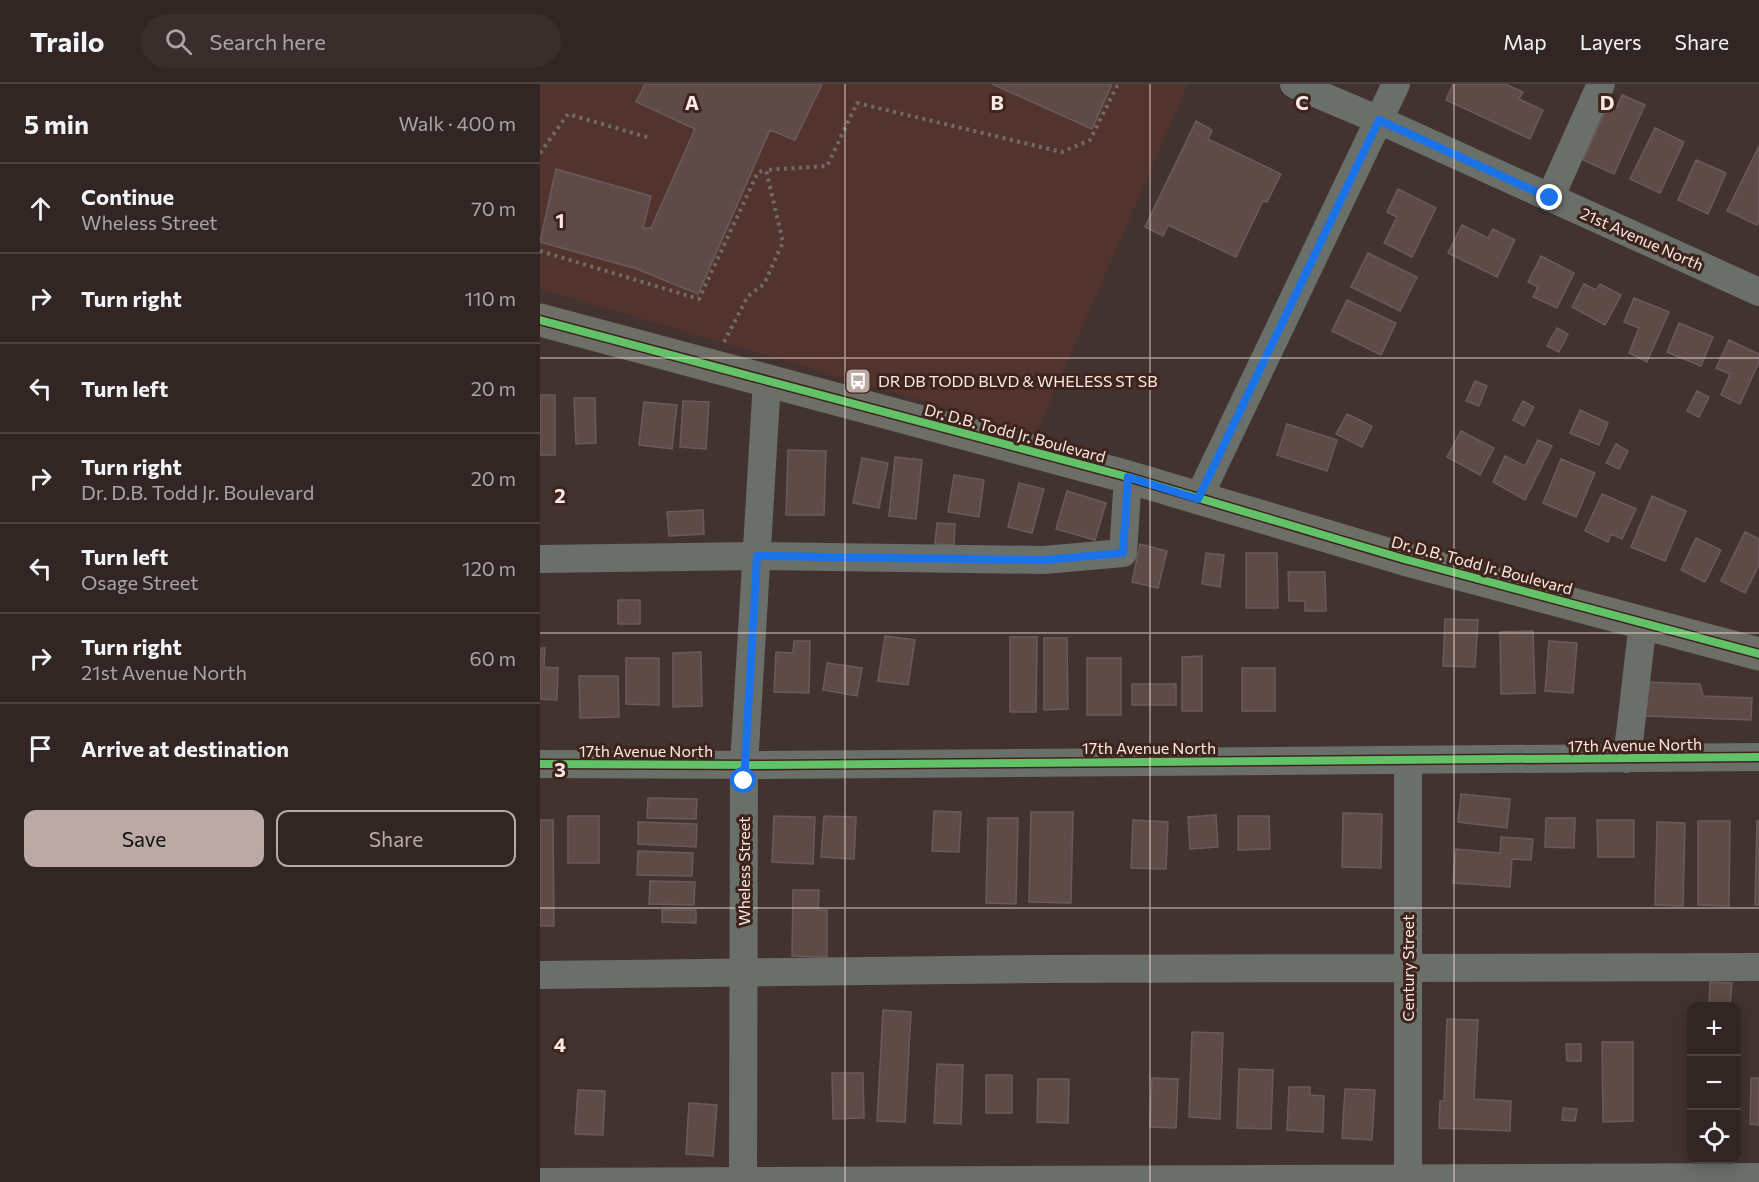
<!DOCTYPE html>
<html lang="en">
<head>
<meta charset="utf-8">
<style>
	body { margin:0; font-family:Commissioner,sans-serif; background:#3a2e2c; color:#f1f3f6 }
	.controls { position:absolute; right:18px; bottom:18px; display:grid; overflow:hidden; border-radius:12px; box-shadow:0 3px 15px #0003 }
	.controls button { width:54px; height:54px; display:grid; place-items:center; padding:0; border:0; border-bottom:2px solid #4d4341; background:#322624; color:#f1f3f6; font:30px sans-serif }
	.stop { position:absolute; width:18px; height:18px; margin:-14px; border:4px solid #1a73e8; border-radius:50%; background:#fff }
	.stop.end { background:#1a73e8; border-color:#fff; box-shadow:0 2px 6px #0008 }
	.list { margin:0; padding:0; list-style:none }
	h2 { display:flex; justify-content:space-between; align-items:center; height:78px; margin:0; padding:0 24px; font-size:26px }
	h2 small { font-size:20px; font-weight:400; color:#a8a5a6 }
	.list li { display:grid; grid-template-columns:39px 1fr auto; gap:18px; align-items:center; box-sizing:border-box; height:90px; padding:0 24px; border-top:2px solid #4d4341 }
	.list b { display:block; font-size:22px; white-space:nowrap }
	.list p { margin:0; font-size:20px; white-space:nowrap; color:#a8a5a6 }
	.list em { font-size:20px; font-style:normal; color:#a8a5a6 }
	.actions { display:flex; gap:12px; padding:18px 24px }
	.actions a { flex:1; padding:14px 0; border:2px solid #baa9a5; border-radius:12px; text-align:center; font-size:21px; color:#baa9a5 }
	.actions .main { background:#baa9a5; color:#111 }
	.icon { flex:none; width:33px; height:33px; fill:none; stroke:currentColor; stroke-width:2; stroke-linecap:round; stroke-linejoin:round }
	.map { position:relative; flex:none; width:1219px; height:1098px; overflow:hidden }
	header { display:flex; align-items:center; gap:36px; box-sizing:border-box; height:84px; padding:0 30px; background:#322624; border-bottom:2px solid #4d4341 }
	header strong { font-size:28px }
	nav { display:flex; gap:33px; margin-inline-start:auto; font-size:21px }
	.search { width:420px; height:54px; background:#3a2e2c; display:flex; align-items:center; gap:15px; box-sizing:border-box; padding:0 21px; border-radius:33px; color:#a8a5a6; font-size:22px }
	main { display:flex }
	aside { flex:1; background:#322624 }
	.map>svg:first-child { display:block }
	.built { fill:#53332d }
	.building { fill:#5e4b47; stroke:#695b59; stroke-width:1.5 }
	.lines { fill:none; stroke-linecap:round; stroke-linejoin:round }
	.path { stroke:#6f6c68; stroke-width:4; stroke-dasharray:3 4.5; stroke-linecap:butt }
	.minor { stroke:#6a6f69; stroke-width:28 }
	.major { stroke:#6c6e67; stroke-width:33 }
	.cycleway-casing { stroke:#3f241e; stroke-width:11 }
	.cycleway { stroke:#61c268; stroke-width:8 }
	.route { stroke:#1a73e8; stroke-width:8 }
	.grid { fill:none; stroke:#fbe9e4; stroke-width:1.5; stroke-opacity:0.55 }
	.labels { text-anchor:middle; stroke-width:6; stroke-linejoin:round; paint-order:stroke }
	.street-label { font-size:16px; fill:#fbe9e4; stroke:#3f241e }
	.poi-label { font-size:16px; fill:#fbe9e4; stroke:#3f241e; text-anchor:start }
	.grid-label { font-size:20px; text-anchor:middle; font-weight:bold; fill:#fbe9e4; stroke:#3f241e; stroke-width:6; stroke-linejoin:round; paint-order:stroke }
</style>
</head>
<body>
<header>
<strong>Trailo</strong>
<div class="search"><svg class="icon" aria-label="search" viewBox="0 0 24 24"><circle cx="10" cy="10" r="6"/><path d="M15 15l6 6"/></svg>Search here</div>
<nav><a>Map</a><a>Layers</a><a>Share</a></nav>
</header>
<main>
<aside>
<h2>5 min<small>Walk · 400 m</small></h2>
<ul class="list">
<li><svg class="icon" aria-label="ahead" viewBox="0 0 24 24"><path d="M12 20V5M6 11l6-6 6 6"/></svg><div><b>Continue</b><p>Wheless Street</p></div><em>70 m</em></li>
<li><svg class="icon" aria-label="right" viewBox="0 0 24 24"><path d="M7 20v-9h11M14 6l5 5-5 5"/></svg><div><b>Turn right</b></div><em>110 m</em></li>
<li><svg class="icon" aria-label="left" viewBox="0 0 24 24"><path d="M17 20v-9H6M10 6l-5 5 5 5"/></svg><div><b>Turn left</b></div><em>20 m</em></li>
<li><svg class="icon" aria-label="right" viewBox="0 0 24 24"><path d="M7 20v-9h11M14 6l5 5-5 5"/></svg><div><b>Turn right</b><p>Dr. D.B. Todd Jr. Boulevard</p></div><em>20 m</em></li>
<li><svg class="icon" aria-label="left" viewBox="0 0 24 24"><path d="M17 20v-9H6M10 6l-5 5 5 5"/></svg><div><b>Turn left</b><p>Osage Street</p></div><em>120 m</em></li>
<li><svg class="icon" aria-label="right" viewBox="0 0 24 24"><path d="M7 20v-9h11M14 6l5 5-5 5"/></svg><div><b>Turn right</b><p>21st Avenue North</p></div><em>60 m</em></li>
<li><svg class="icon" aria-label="arrive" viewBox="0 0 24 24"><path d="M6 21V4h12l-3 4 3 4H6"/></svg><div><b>Arrive at destination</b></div></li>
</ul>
<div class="actions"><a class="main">Save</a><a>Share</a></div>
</aside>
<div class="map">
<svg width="1219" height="1098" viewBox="0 0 1219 1098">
	<rect width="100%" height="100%" fill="#423330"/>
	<!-- built -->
	<path class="built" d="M 0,0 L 648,0 L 496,350 L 0,205 Z"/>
	<!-- building -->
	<path class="building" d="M 105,0 L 282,0 L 255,56 L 230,46 L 158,210 L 97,185 L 0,158 L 16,85 L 111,112 L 103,144 L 111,144 L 155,45 L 96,18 Z
		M 452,0 L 572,0 L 552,45 Z
		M 913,0 L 965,0 L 983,8 L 979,15 L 1003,26 L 990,55 L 906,16 Z
		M 1082,11 L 1105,21 L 1074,90 L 1043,76 L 1069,19 L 1077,23 Z
		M 656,37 L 672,46 L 668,55 L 741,90 L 727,118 L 723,117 L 696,173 L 628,141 L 623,152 L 605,143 Z
		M 1115,44 L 1144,58 L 1120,109 L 1090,95 Z
		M 1219,62 L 1219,137 L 1217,141 L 1187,127 Z
		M 1156,76 L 1186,89 L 1168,130 L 1138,116 Z
		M 858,105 L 896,124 L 872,173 L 844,159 L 857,133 L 847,128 Z
		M 922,141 L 948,154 L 953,145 L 975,156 L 957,193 L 908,169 Z
		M 828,169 L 877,193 L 860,227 L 811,203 Z
		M 1001,172 L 1034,189 L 1017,224 L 993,213 L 998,203 L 988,198 Z
		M 1044,200 L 1056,206 L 1060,200 L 1081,211 L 1065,241 L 1032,223 Z
		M 1094,214 L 1129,228 L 1107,278 L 1089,269 L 1099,244 L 1084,238 Z
		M 807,216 L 856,239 L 841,271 L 792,247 Z
		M 1139,239 L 1173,253 L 1161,282 L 1127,268 Z
		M 1017,244 L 1028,250 L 1019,268 L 1007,262 Z
		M 1189,256 L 1219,270 L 1219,278 L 1200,320 L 1181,311 L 1190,290 L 1176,284 Z
		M 935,297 L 947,302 L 939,322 L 926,317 Z
		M 1157,307 L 1169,313 L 1159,333 L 1147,327 Z
		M 0,311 L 15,311 L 15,371 L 0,371 Z
		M 34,314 L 55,314 L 56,359 L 36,360 Z
		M 143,317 L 169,318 L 166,365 L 140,363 Z
		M 983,317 L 994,323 L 984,342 L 973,336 Z
		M 104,318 L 137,321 L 132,365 L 99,361 Z
		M 1040,326 L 1068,339 L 1059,361 L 1030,349 Z
		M 807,330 L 832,342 L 822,363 L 796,350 Z
		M 747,340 L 797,356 L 787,387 L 737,371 Z
		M 921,347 L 954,364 L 940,391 L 907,373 Z
		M 998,356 L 1012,362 L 985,416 L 953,398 L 965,372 L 985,382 Z
		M 1076,360 L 1088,367 L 1079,385 L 1066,379 Z
		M 248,366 L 286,367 L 284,431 L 246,431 Z
		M 355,373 L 382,376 L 376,435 L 349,432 Z
		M 322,374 L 348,379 L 339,424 L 313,419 Z
		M 1021,375 L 1055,389 L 1036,433 L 1003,419 Z
		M 414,391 L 444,396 L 439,433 L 408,428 Z
		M 479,399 L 504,405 L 492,449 L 468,443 Z
		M 527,407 L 566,419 L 555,456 L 516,445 Z
		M 1062,410 L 1096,425 L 1082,455 L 1071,450 L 1068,458 L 1045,447 Z
		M 1112,412 L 1146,427 L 1125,477 L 1091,463 Z
		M 163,426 L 164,450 L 129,452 L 127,428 Z
		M 397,439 L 415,440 L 414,461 L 395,460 Z
		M 1205,448 L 1219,455 L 1219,481 L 1205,509 L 1181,497 Z
		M 1156,454 L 1181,466 L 1165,498 L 1141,486 Z
		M 600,460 L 627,467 L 618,504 L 592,498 Z
		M 666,469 L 684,471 L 680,503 L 662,500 Z
		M 706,469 L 737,469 L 738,524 L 706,524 Z
		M 748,488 L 785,488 L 786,527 L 765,527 L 765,517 L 749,517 Z
		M 78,516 L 100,516 L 100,540 L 78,540 Z
		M 905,535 L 938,536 L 935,583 L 903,582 Z
		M 993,547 L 995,609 L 961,610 L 960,548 Z
		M 345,552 L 375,556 L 368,601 L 338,597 Z
		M 470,553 L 497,553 L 496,628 L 470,628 Z
		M 504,554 L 527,554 L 528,625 L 504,626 Z
		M 254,557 L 270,557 L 269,609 L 234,608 L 236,568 L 253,569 Z
		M 1009,557 L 1037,559 L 1033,609 L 1005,607 Z
		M 0,564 L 5,564 L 4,583 L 18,584 L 17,616 L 0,615 Z
		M 161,568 L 162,622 L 133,623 L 133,569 Z
		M 662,572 L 662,627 L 642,627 L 642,573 Z
		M 86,574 L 119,574 L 119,621 L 86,620 Z
		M 547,574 L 581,574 L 581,631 L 547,631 Z
		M 287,579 L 322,584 L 317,612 L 283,606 Z
		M 702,584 L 735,584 L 735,627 L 702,627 Z
		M 39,592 L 78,592 L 79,633 L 40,634 Z
		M 1106,598 L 1160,600 L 1163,612 L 1212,614 L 1211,636 L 1104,632 Z
		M 592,600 L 636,600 L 636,621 L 592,621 Z
		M 921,710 L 970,715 L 967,744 L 918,738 Z
		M 108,714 L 157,715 L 156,735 L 107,734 Z
		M 394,727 L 421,728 L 419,768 L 392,767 Z
		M 491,728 L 533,728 L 531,819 L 489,818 Z
		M 803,729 L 842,730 L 841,784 L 802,783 Z
		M 676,731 L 678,763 L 650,765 L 648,733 Z
		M 28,732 L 59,732 L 59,779 L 28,779 Z
		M 234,732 L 275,733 L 273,780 L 232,778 Z
		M 284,732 L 316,733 L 314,775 L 281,773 Z
		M 698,732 L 729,732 L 730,765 L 698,766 Z
		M 448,734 L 478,734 L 476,820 L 446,819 Z
		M 1006,734 L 1035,734 L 1034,764 L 1005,763 Z
		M 0,736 L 13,736 L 14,842 L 0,842 Z
		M 593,736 L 628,738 L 626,785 L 591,784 Z
		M 1057,736 L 1094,736 L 1094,773 L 1058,773 Z
		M 1158,737 L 1190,737 L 1189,822 L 1158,821 Z
		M 1217,737 L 1219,737 L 1219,821 L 1215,821 Z
		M 98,738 L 157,740 L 156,763 L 98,760 Z
		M 1117,738 L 1145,739 L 1143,822 L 1115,821 Z
		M 961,753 L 993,755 L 991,776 L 972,775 L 970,803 L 913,799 L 916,765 L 960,769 Z
		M 98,767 L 153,769 L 152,792 L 97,791 Z
		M 110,797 L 155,798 L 154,821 L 109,820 Z
		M 253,806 L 279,806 L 278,826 L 287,826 L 287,873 L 252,872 Z
		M 122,826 L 156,826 L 156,839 L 122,838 Z
		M 1170,898 L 1192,899 L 1190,921 L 1169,920 Z
		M 343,926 L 371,928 L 365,1038 L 337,1037 Z
		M 907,935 L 938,936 L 934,1015 L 971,1017 L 970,1047 L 899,1044 L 900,1017 L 904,1017 Z
		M 652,948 L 683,949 L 680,1035 L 649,1033 Z
		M 1062,958 L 1093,958 L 1093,1037 L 1063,1038 Z
		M 1026,960 L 1041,960 L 1041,977 L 1027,977 Z
		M 397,980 L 423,981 L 421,1040 L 394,1039 Z
		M 699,985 L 733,986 L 731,1045 L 697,1044 Z
		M 292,989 L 323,989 L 324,1034 L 293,1035 Z
		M 446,991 L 472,991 L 472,1029 L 446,1029 Z
		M 612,994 L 638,995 L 636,1044 L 610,1043 Z
		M 1211,994 L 1219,994 L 1219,1041 L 1210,1040 Z
		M 498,995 L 529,995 L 528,1039 L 497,1038 Z
		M 749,1003 L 770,1003 L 770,1011 L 784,1012 L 783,1048 L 747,1046 Z
		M 805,1005 L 835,1006 L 832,1056 L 802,1054 Z
		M 38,1006 L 65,1007 L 63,1051 L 35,1050 Z
		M 149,1019 L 177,1021 L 173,1072 L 146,1070 Z
		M 1023,1024 L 1037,1025 L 1035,1037 L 1022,1036 Z"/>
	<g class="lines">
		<!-- path -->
		<path class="path" d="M 0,69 L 28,30 L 110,54
			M 0,167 L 159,215 L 218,88 L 226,86
			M 184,258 L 208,212 L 224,200 L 243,158 L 226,86 L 287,82 L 317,19 L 522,68 L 550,56 L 578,0"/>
		<!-- minor -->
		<path class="minor" d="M 754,0 L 839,36 L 1219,208
			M 1010,114 L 1061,0
			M 658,415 L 856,0
			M 0,475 L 217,472 L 504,476 L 583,469 L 588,393
			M 1087,675 L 1103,538
			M 0,680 L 220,681 L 1219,673
			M 0,891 L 496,885 L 1219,883
			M 868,1093 L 868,676
			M 0,1098 L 1219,1093
			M 203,1098 L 204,681 L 227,297"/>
		<!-- major -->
		<path class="major" d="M 0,236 L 588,393 L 864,475 L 1219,570"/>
		<!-- cycleway casing -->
		<g class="cycleway-casing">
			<path id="cycleway" d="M 0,236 L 588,393 L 864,475 L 1219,570
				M 0,680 L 220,681 L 1219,673"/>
		</g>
		<!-- cycleway -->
		<use href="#cycleway" class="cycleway"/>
	</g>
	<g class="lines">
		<!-- route -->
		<path class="route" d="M 204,697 L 217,472 L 504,476 L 583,469 L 588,393 L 658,415 L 839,36 L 1010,114"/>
	</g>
	<!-- grid -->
	<path class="grid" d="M 305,0 L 305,1098M 610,0 L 610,1098M 914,0 L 914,1098M 0,274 L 1219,274M 0,549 L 1219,549M 0,824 L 1219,824"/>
	<!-- icons -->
	<defs>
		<g id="bus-square" transform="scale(1.35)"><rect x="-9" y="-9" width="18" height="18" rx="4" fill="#baa9a5" stroke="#3f241e"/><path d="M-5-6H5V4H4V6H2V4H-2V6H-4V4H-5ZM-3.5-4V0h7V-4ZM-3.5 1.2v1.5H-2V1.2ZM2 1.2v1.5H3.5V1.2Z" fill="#fff"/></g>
	</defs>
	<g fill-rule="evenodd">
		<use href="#bus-square" x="318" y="297"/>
	</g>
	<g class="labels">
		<!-- street labels -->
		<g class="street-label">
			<text transform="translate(1102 155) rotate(24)" y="6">21st Avenue North</text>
			<text transform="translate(475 349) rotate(15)" y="6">Dr. D.B. Todd Jr. Boulevard</text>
			<text transform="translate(942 481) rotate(15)" y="6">Dr. D.B. Todd Jr. Boulevard</text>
			<text transform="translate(1095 661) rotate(-1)" y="6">17th Avenue North</text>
			<text x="609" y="670">17th Avenue North</text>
			<text x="106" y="673">17th Avenue North</text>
			<text transform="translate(204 787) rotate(-90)" y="6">Wheless Street</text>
			<text transform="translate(868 884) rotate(-90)" y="6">Century Street</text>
		</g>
		<!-- poi labels -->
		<g class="poi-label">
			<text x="338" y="303">DR DB TODD BLVD &amp; WHELESS ST SB</text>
		</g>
	</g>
	<g class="grid-label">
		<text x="152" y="26">A</text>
		<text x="457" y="26">B</text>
		<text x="762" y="26">C</text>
		<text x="1067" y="26">D</text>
		<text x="20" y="144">1</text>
		<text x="20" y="419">2</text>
		<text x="20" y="693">3</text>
		<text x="20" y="968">4</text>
	</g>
</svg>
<div class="controls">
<button>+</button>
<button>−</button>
<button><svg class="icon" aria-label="locate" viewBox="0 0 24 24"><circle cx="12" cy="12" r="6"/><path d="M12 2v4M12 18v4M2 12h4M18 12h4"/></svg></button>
</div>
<div class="stop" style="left:204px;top:697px"></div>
<div class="stop end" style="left:1010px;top:114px"></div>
</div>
</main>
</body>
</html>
